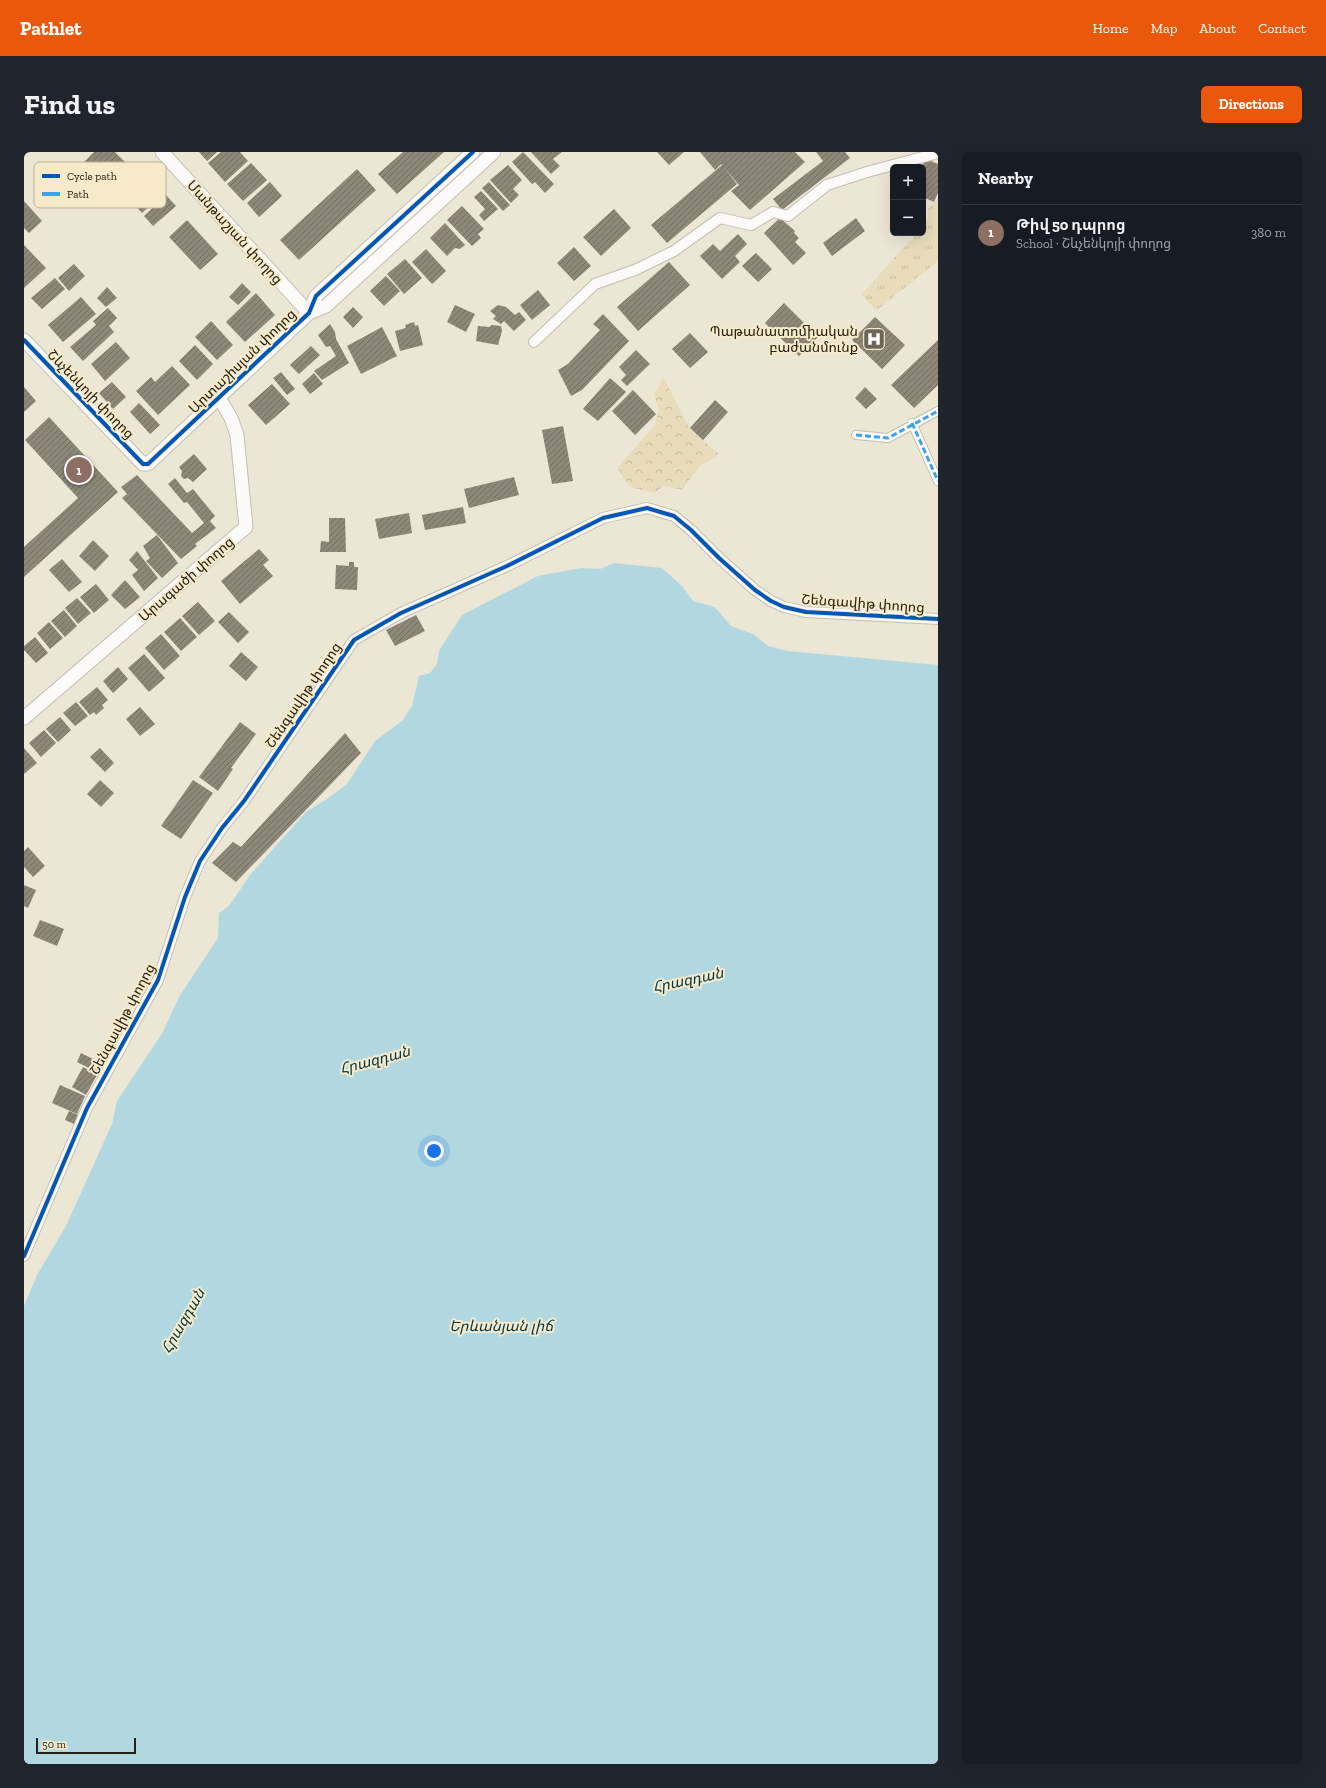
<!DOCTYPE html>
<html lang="en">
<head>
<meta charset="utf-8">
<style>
	body { margin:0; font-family:"Zilla Slab","Noto Sans Armenian",serif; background:#20242c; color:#f1f3f6 }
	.controls { position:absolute; right:12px; top:12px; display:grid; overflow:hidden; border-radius:6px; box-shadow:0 4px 16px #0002 }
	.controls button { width:36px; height:36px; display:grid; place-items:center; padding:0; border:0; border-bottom:1px solid #363941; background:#171b24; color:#f1f3f6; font:20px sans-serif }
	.scale { position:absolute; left:12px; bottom:10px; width:100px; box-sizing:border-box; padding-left:4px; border:2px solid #252115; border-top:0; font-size:11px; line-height:14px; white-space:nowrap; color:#252115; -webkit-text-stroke:3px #f6eacb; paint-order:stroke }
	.you { position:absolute; left:410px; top:999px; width:14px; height:14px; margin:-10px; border:3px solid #fff; border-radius:50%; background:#1a73e8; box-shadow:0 0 0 6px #1a73e833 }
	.badge { display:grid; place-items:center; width:26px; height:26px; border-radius:50%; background:#ea580c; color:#fff; font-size:13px; font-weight:700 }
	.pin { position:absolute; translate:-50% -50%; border:2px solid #fff; box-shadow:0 1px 4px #0006 }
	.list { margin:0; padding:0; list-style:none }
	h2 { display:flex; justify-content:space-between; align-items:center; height:52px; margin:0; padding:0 16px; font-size:17px }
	h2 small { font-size:13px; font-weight:400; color:#9ea1a6 }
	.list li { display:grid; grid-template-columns:26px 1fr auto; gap:12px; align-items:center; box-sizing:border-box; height:56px; padding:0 16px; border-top:1px solid #363941 }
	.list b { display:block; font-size:15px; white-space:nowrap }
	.list p { margin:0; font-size:13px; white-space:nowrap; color:#9ea1a6 }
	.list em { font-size:13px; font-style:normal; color:#9ea1a6 }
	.map { position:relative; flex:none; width:914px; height:1612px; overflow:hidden; border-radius:6px }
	header { display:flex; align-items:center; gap:24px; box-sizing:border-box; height:56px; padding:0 20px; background:#ea580c; color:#fff }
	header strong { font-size:19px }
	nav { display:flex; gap:22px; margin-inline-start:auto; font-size:14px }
	.intro { display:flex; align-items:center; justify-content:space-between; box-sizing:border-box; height:96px; padding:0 24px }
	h1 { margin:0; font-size:28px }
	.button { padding:10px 18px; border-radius:6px; background:#ea580c; color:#fff; font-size:14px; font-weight:700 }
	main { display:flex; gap:24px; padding:0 24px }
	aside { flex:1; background:#171b24; border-radius:6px; box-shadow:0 4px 16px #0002 }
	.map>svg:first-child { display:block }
	.grass { fill:url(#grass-tufts) }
	.forest { fill:url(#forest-crowns) }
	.water { fill:#b1d8e1 }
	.building { fill:url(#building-hatch) }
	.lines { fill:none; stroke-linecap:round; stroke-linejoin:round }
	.pedestrian-casing { stroke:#c3beb1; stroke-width:10 }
	.minor-casing { stroke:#c3beb1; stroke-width:12 }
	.tertiary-casing { stroke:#c3beb1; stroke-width:15 }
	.pedestrian { stroke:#fcfbf9; stroke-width:8 }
	.minor { stroke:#fcfbf9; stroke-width:10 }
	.tertiary { stroke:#fcfbf9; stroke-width:13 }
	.quiet { stroke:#3ea2ea; stroke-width:3; stroke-dasharray:6 3; stroke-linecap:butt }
	.cycleway-casing { stroke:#f6eacb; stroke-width:6 }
	.cycleway { stroke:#0057b8; stroke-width:4 }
	.labels { text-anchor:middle; stroke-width:4; stroke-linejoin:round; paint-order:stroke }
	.street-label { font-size:14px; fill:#252115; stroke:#f6eacb }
	.poi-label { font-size:14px; fill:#252115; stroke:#f6eacb; text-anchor:end }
	.water-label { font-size:15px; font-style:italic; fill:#003745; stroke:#f6eacb }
	.key { fill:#f6eacb; stroke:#b7ae94; stroke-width:1 }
	.key-label { font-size:11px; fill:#252115 }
</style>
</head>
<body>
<header>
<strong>Pathlet</strong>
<nav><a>Home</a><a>Map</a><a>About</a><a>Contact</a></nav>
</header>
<div class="intro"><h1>Find us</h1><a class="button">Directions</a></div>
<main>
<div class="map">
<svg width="914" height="1612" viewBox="0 0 914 1612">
	<defs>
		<pattern id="grass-tufts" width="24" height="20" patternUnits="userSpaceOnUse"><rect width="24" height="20" fill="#e8dcba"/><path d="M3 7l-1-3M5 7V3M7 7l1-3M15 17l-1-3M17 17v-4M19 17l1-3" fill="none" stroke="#c7bc9f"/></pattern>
		<pattern id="forest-crowns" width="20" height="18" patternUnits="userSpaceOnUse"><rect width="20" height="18" fill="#e8dcba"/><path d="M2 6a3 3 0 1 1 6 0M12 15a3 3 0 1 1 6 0" fill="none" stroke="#c7bc9f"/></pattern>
		<pattern id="building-hatch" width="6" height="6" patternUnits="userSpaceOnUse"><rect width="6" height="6" fill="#8e8878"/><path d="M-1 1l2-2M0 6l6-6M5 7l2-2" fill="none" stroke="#746f61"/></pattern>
	</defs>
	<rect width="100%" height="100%" fill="#ece6d5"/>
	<!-- grass -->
	<path class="grass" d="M 914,46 L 914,109 L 852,159 L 838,142 L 893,81 L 899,81 L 899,74 C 904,69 905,65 904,57 Z"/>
	<!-- forest -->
	<path class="forest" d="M 640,226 L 666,277 L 695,302 L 676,314 L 658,338 L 640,334 L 630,341 L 606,335 L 593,316 L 630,274 L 635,259 L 630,242 Z"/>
	<!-- water -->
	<path class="water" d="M 590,411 L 638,416 L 658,434 L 669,449 L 691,455 L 707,474 L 729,482 L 744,494 L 764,499 L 914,513 L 914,1612 L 0,1612 L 0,1154 L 13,1123 L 42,1074 L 88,972 L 93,949 L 139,880 L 155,845 L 194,786 L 195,761 L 205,754 L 226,723 L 282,660 L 303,647 L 323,632 L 351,589 L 378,569 L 388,554 L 395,524 L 406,521 L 413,512 L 415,499 L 438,463 L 514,424 L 557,416 L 576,417 Z"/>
	<!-- building -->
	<path class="building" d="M 70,0 L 91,0 L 101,10 L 80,30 L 76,26 L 73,29 L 66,22 L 69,19 L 60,10 Z
		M 175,0 L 193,0 L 183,9 Z
		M 197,0 L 216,0 L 224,9 L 201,30 L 184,11 Z
		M 379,0 L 420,0 L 373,42 L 354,22 Z
		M 499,0 L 530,32 L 521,41 L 511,30 L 508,32 L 488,10 Z
		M 507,0 L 538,0 L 529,7 L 536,14 L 527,22 Z
		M 633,0 L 660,0 L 645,13 Z
		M 676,0 L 771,0 L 781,10 L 726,58 L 707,39 L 715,33 L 697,12 L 691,18 Z
		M 792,0 L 821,0 L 826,6 L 758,58 L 749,47 L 799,9 Z
		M 902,7 L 914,12 L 914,41 L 910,50 L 899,45 L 898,15 Z
		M 227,11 L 243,28 L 219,49 L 203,32 Z
		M 484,13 L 498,28 L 489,37 L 495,43 L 487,51 L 466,28 Z
		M 698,13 L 713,32 L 643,91 L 627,73 Z
		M 333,17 L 352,38 L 275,108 L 256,88 Z
		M 246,30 L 258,44 L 235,65 L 223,51 Z
		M 465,30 L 486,53 L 479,59 L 458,36 Z
		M 128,34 L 137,44 L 118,61 L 109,51 Z
		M 457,39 L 474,57 L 460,69 L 455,63 L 461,57 L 450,45 Z
		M 142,43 L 152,54 L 129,74 L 120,64 Z
		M 0,49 L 18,69 L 5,81 L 0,76 Z
		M 438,54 L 460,77 L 454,82 L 457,86 L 448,94 L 423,68 Z
		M 590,57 L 607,76 L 577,104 L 559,85 Z
		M 756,66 L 771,79 L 770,81 L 775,86 L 771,90 L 782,101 L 769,113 L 740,81 Z
		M 832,66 L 841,79 L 808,104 L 799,91 Z
		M 163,68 L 194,102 L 176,118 L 145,85 Z
		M 421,71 L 441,93 L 436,97 L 431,96 L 423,104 L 406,86 Z
		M 714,82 L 723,92 L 711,104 L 716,110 L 698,127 L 676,104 L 689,92 L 696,99 Z
		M 0,93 L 22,116 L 0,136 Z
		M 550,95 L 567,114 L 550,129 L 533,111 Z
		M 402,97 L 422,119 L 408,132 L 388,110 Z
		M 732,101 L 748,117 L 734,130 L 718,114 Z
		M 381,107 L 398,126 L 380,142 L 363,122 Z
		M 645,110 L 666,133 L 614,179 L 593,155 Z
		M 50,112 L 61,124 L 45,139 L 34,126 Z
		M 362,124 L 376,139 L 360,154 L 346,139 Z
		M 31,126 L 41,137 L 18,157 L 7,146 Z
		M 218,131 L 227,140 L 214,153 L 205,145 Z
		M 83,135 L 93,146 L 82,155 L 73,146 Z
		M 514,138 L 526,153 L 508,168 L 496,153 Z
		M 232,141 L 251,163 L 221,190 L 202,170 Z
		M 57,145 L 72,162 L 39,190 L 24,173 Z
		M 760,151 L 794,185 L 775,204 L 741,171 Z
		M 431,153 L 451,162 L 442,180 L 423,170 Z
		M 474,153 L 482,155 L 491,163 L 495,160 L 502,168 L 490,179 L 480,169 L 477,172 L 469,167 L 472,164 L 466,159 Z
		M 329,155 L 339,165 L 329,176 L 319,165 Z
		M 84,156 L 93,166 L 85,174 L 90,180 L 59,209 L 46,195 L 72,173 L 69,169 Z
		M 579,162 L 605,189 L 558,238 L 547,244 L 534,218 L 544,212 L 576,178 L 569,172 Z
		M 851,165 L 881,193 L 858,217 L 828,188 Z
		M 187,169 L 209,193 L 193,208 L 171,185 Z
		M 390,170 L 391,174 L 394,173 L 399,193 L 376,199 L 371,179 L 382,176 L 381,173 Z
		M 306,172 L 311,180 L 312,187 L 325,211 L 298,228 L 290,219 L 312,204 L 306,194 L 302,195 L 294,183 Z
		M 468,173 L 477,174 L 478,179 L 474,193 L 452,189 L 454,174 L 465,175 Z
		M 358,175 L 373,204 L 337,222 L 323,194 Z
		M 666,181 L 684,200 L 666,216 L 648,197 Z
		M 914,188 L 914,233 L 890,256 L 867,233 Z
		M 92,190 L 106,206 L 81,229 L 67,212 Z
		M 171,193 L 189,212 L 173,228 L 155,209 Z
		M 287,194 L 296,203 L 275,222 L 266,213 Z
		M 612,198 L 626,212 L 603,234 L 597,228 L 602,223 L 595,215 Z
		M 148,214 L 166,233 L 134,263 L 112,239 L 127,225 L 131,230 Z
		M 257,220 L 271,237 L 263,243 L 249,226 Z
		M 290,221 L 299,232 L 286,242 L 278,232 Z
		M 586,226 L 602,240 L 574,269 L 559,257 Z
		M 88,230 L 102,245 L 89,257 L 75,241 Z
		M 248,232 L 266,252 L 242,273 L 224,253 Z
		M 0,235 L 12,249 L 0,260 Z
		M 841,235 L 853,247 L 842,257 L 831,246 Z
		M 609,238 L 632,262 L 611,283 L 588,259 Z
		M 691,248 L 704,260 L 679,288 L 666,276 Z
		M 115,251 L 136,273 L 126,282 L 106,260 Z
		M 25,265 L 94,340 L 0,425 L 0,395 L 54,346 L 1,288 Z
		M 539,274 L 549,329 L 528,332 L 518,278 Z
		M 170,302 L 183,317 L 169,330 L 164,326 L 160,327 L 157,324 L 158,319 L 155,315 Z
		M 113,323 L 168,381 L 180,371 L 163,350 L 160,351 L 144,332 L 151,326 L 163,341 L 169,337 L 191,364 L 186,369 L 192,376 L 171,392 L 173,394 L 157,407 L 98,346 L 103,342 L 97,335 Z
		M 490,325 L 495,343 L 445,356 L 440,337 Z
		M 439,355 L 442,371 L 401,378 L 398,363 Z
		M 385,361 L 388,381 L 355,387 L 351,367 Z
		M 305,366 L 321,366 L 322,400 L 296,400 L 297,389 L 305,390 Z
		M 133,383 L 154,411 L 138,426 L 122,409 L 126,406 L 119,394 Z
		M 69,388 L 85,404 L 71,419 L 55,404 Z
		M 235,397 L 245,408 L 239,413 L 249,424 L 216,452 L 197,429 Z
		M 113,399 L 134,426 L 120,439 L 108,423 L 114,418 L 105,408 Z
		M 38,407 L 58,430 L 45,440 L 25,418 Z
		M 325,410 L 330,410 L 330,415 L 334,415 L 333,438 L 311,437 L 312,413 L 325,414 Z
		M 101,428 L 116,445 L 101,457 L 87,443 Z
		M 72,432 L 85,448 L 70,461 L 56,445 Z
		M 53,446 L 67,461 L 54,472 L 41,456 Z
		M 174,450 L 191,469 L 175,483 L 158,464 Z
		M 40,458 L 53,474 L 41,485 L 27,469 Z
		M 205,460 L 225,480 L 214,491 L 194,470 Z
		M 392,463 L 401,479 L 371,494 L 362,478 Z
		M 156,466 L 173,485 L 157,499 L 140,480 Z
		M 25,470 L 39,486 L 26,497 L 13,481 Z
		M 137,482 L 156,504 L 140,518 L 121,496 Z
		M 11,485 L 24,501 L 12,511 L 0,498 L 0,494 Z
		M 217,500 L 234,515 L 222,529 L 205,514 Z
		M 120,502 L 141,526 L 125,540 L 104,516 Z
		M 94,515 L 104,527 L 89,541 L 79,529 Z
		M 73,535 L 84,548 L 78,553 L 80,556 L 72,563 L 70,560 L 66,563 L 55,550 Z
		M 52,550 L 64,564 L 51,574 L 39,561 Z
		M 116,555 L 131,572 L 116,584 L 102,567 Z
		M 36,565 L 47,578 L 34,590 L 22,577 Z
		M 216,570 L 232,582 L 207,616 L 209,617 L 194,639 L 175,625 Z
		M 20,578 L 32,591 L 17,605 L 5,591 Z
		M 321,581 L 337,601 L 212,730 L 188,711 L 209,690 L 217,695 Z
		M 0,596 L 13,611 L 0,622 Z
		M 76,596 L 90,611 L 81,620 L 66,605 Z
		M 76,628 L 90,641 L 77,655 L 63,642 Z
		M 169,628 L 189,641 L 157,687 L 137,674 Z
		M 4,695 L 21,714 L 9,725 L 0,715 L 0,699 Z
		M 0,733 L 12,738 L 4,756 L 0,754 Z
		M 16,768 L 40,777 L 33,794 L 9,784 Z
		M 57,901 L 79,912 L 75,921 L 53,910 Z
		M 59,915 L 73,923 L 62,943 L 48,935 Z
		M 36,933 L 61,944 L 53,962 L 28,951 Z
		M 45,959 L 54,963 L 50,972 L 41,968 Z"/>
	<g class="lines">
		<!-- pedestrian casing -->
		<g class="pedestrian-casing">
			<path id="pedestrian" d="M 888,271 L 914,329
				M 832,283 L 864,286 L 914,259"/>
		</g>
		<!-- minor casing -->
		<g class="minor-casing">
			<path id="minor" d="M 510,190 L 571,132 L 611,118 L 650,99 L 696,66 L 727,73 L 749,60 L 764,64 L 803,33 L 843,20 L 914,1
				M 0,1104 L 63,956 L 134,828 L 161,745 L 176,709 L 198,676 L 220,649 L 330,488 L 377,461 L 483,414 L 579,366 L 623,356 L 650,364 L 667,378 L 695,406 L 731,438 L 747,449 L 760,455 L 782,460 L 914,467"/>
		</g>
		<!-- tertiary casing -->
		<g class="tertiary-casing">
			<path id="tertiary" d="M 138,0 L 285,161
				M 285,161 L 302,154 L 470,0
				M 0,188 L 119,312 L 124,312 L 285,161 L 292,144 L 449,0
				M 0,566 L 222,375 L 213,283 L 207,266 L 195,246"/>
		</g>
		<!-- pedestrian -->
		<use href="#pedestrian" class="pedestrian"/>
		<!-- minor -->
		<use href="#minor" class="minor"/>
		<!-- tertiary -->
		<use href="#tertiary" class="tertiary"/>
		<!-- quiet -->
		<path class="quiet" d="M 888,271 L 914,329
			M 832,283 L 864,286 L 914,259"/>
		<!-- cycleway casing -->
		<g class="cycleway-casing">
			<path id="cycleway" d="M 0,188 L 119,312 L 124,312 L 285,161 L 292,144 L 449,0
				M 0,1104 L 63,956 L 134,828 L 161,745 L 176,709 L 198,676 L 220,649 L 330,488 L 377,461 L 483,414 L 579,366 L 623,356 L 650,364 L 667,378 L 695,406 L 731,438 L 747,449 L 760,455 L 782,460 L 914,467"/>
		</g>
		<!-- cycleway -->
		<use href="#cycleway" class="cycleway"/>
	</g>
	<!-- icons -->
	<defs>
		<g id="hospital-square" transform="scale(1.15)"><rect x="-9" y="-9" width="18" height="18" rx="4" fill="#6b6658" stroke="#f6eacb"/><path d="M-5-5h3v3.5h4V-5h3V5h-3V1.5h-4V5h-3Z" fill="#fff"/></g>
	</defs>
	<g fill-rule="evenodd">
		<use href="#hospital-square" x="850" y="187"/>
	</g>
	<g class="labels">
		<!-- street labels -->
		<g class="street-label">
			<text transform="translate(211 80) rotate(48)" y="5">Մանթաշյան փողոց</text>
			<text transform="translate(218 209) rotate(-44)" y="5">Արտաշիսյան փողոց</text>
			<text transform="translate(67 242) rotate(46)" y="5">Շևչենկոյի փողոց</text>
			<text transform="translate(162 427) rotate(-41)" y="5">Արագածի փողոց</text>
			<text transform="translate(839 451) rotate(4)" y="5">Շենգավիթ փողոց</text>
			<text transform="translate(279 543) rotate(-56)" y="5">Շենգավիթ փողոց</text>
			<text transform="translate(98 867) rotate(-62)" y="5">Շենգավիթ փողոց</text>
		</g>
		<!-- poi labels -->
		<g class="poi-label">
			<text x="834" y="184">Պաթանատոմիական<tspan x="834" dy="16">բաժանմունք</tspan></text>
		</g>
		<!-- water labels -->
		<g class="water-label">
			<text transform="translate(664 828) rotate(-12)" y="5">Հրազդան</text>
			<text transform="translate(351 908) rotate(-15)" y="5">Հրազդան</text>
			<text transform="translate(159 1169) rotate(-60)" y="5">Հրազդան</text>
			<text x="477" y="1179">Երևանյան լիճ</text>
		</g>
	</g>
	<!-- legend -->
	<rect x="10" y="10" width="132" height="46" rx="6" class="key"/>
	<rect x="18" y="22" width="18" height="4" fill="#0057b8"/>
	<rect x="18" y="40" width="18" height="4" fill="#3ea2ea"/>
	<g class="key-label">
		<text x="43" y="28">Cycle path</text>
		<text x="43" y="46">Path</text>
	</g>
</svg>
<div class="controls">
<button>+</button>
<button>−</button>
</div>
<div class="scale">50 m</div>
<div class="you"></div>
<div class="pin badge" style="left:55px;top:318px;background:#8d6e63">1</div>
</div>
<aside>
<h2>Nearby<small></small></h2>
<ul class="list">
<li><span class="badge" style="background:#8d6e63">1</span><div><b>Թիվ 50 դպրոց</b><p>School · Շևչենկոյի փողոց</p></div><em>380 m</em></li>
</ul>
</aside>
</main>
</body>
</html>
